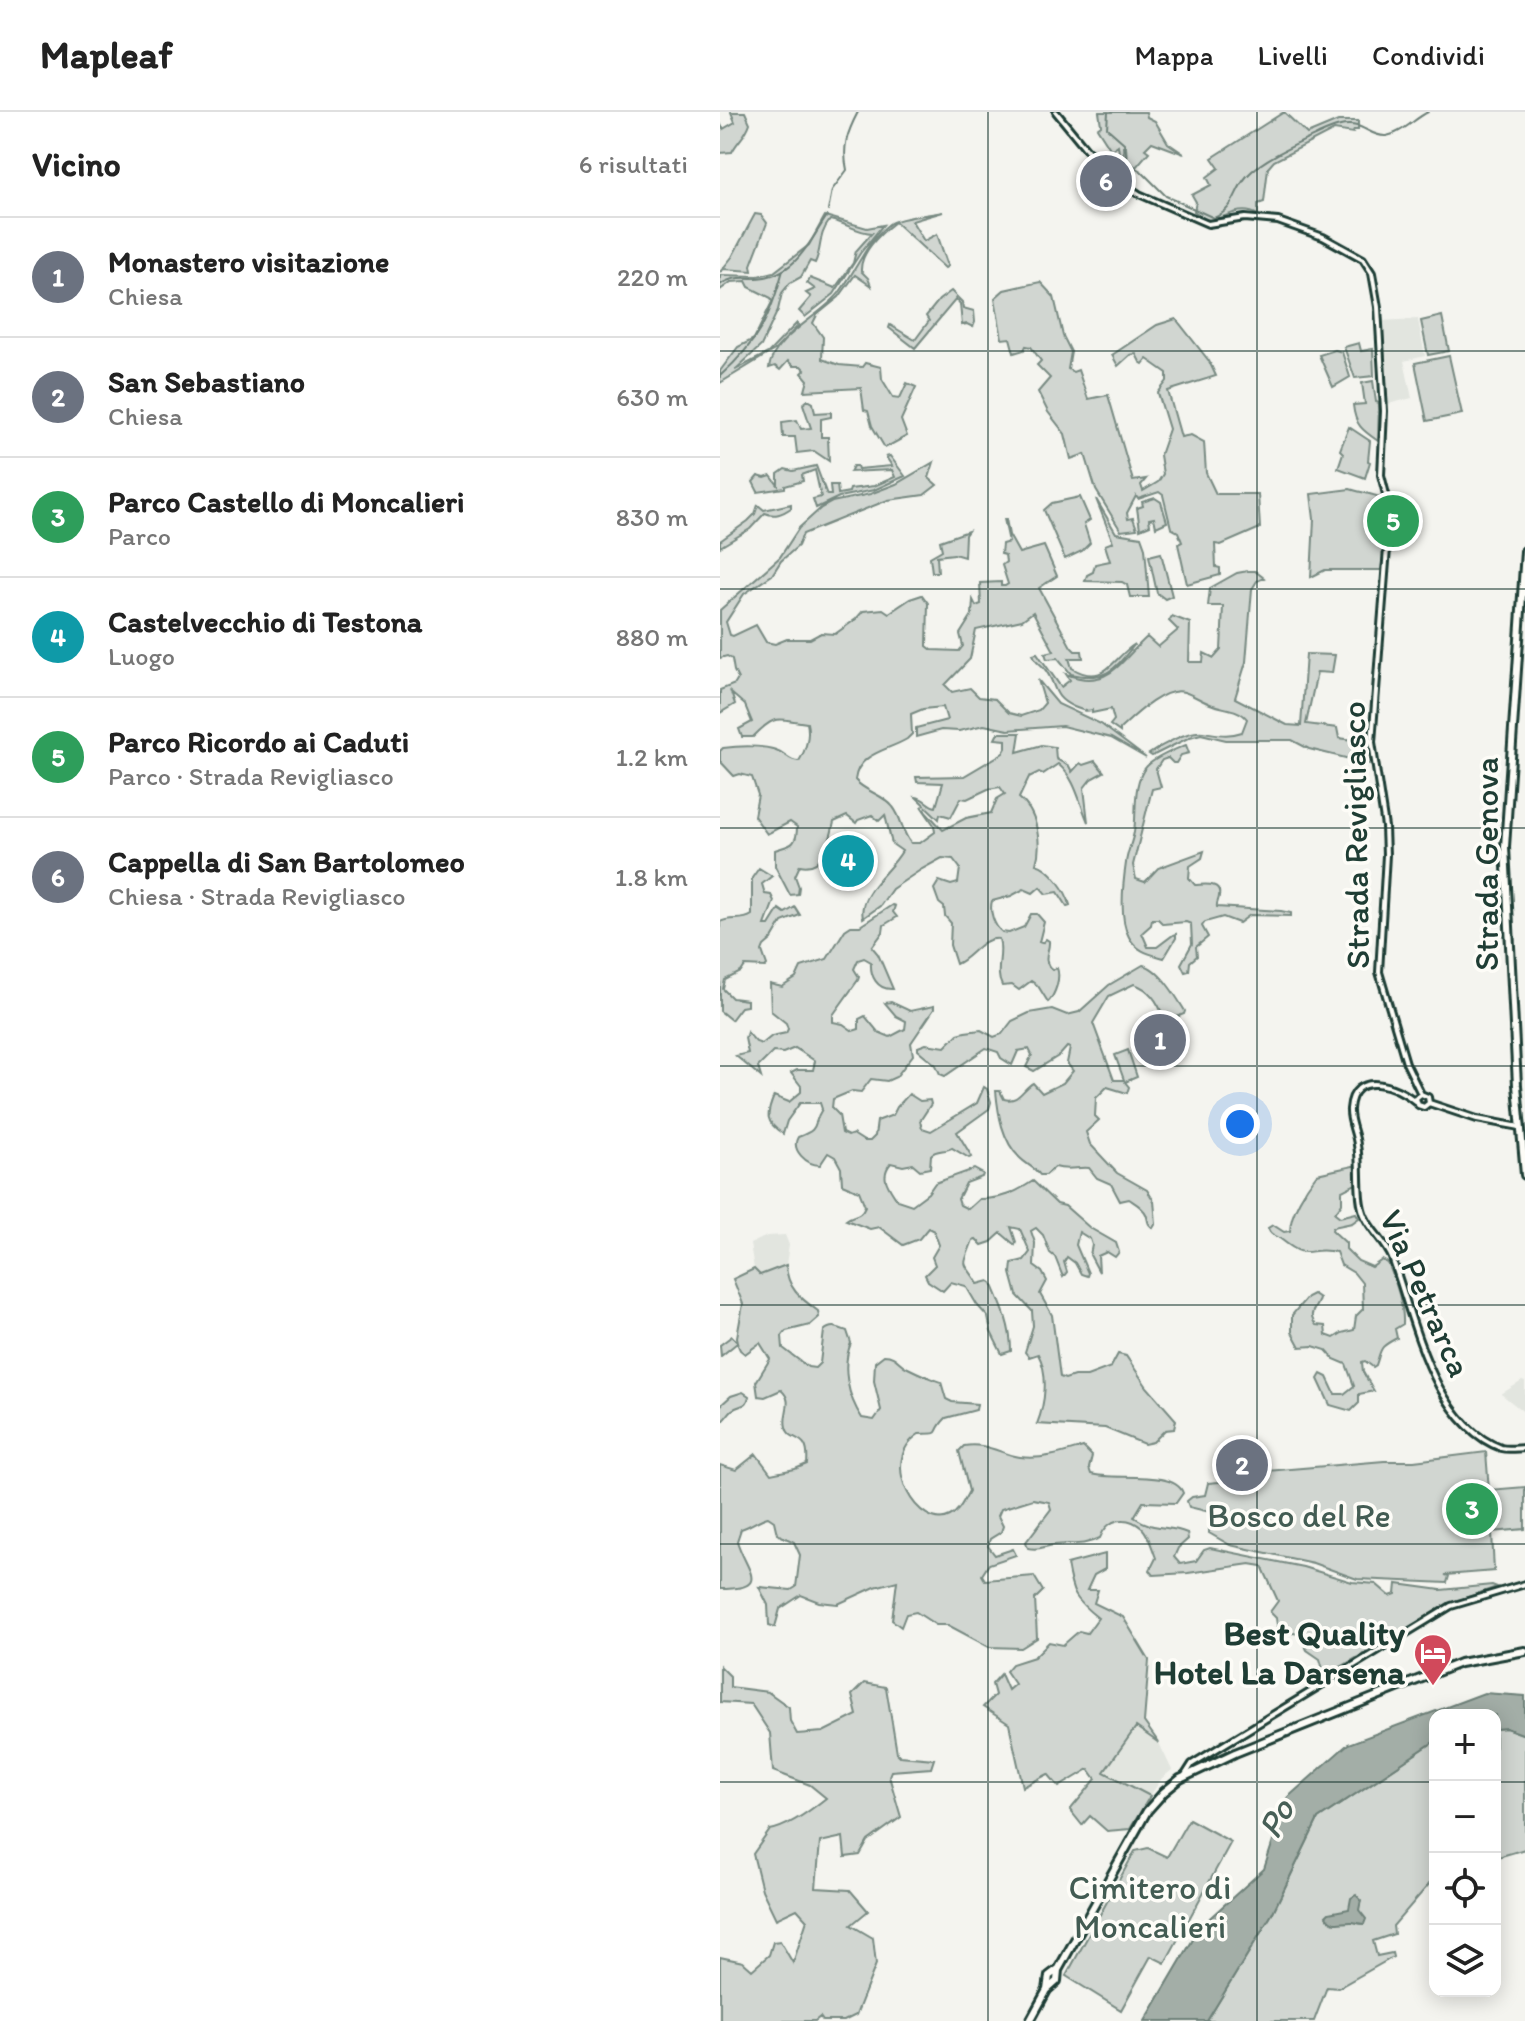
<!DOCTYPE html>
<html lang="it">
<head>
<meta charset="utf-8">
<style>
	body { margin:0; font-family:Itim,sans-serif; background:#f2f2f2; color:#222 }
	.controls { position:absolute; right:24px; bottom:24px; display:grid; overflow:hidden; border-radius:16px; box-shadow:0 4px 20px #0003 }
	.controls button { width:72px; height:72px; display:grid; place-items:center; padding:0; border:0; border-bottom:2px solid #e0e0e0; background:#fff; color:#222; font:40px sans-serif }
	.you { position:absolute; left:520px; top:1012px; width:28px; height:28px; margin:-20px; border:6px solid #fff; border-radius:50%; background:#1a73e8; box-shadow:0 0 0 12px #1a73e833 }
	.badge { display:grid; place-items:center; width:52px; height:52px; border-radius:50%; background:#111827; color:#fff; font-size:26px; font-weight:700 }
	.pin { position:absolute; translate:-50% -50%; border:4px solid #fff; box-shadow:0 2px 8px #0006 }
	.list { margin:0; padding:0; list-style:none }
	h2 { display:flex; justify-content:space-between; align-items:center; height:104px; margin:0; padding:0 32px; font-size:34px }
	h2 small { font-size:26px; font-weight:400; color:#767676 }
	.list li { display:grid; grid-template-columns:52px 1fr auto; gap:24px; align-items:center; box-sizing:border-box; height:120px; padding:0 32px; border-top:2px solid #e0e0e0 }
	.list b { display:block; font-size:30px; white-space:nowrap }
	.list p { margin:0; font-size:26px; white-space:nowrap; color:#767676 }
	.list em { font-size:26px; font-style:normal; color:#767676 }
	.icon { flex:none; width:44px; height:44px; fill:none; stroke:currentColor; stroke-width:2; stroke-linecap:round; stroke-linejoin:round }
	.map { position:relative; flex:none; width:805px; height:1909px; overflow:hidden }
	header { display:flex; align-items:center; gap:48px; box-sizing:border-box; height:112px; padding:0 40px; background:#fff; border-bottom:2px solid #e0e0e0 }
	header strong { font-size:38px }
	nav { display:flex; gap:44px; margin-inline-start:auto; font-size:28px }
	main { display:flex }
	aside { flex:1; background:#fff }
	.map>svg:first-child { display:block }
	.built { fill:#e2e5df }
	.green { fill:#d1d6d1; stroke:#788a82; stroke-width:2 }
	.water { fill:#a3aea7; stroke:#6e8179; stroke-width:2 }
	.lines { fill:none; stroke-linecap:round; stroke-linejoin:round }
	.stream { stroke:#6e8179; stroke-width:2 }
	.minor-casing { stroke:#1f3d34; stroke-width:10 }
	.major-casing { stroke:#1f3d34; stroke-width:12 }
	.minor { stroke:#fdfcf7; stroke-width:4 }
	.major { stroke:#fdfcf7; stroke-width:6 }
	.grid { fill:none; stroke:#1f3d34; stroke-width:2; stroke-opacity:0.55 }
	.labels { text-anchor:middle; stroke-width:7; stroke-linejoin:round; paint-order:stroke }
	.street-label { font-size:34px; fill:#1f3d34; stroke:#fdfcf7 }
	.park-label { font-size:34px; fill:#435c53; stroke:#fdfcf7 }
	.poi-label { font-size:34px; font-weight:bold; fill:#1f3d34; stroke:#fdfcf7; text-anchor:end }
	.water-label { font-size:36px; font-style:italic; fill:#475f56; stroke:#fdfcf7 }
</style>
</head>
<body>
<header>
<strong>Mapleaf</strong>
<nav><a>Mappa</a><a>Livelli</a><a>Condividi</a></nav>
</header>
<main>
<aside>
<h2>Vicino<small>6 risultati</small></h2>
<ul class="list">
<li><span class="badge" style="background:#6b7280">1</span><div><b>Monastero visitazione</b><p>Chiesa</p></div><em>220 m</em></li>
<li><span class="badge" style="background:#6b7280">2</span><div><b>San Sebastiano</b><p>Chiesa</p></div><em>630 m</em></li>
<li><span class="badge" style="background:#2e9e5b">3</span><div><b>Parco Castello di Moncalieri</b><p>Parco</p></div><em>830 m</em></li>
<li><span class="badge" style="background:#0f9aa8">4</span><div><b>Castelvecchio di Testona</b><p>Luogo</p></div><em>880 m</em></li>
<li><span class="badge" style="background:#2e9e5b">5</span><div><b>Parco Ricordo ai Caduti</b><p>Parco · Strada Revigliasco</p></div><em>1.2 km</em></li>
<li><span class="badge" style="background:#6b7280">6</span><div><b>Cappella di San Bartolomeo</b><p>Chiesa · Strada Revigliasco</p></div><em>1.8 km</em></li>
</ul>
</aside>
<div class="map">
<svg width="805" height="1909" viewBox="0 0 805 1909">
	<rect width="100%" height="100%" fill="#f4f4ef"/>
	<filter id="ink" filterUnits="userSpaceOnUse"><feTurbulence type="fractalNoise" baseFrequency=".0125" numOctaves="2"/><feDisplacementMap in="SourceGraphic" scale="16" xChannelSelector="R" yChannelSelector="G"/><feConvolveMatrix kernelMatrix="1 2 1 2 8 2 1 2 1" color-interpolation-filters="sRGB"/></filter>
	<g filter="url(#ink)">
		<!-- built -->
		<path class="built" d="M 698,207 L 705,244 L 684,249 L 692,286 L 668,292 L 669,284 L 666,281 L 661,245 L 660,209 Z
			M 65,1123 L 69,1133 L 66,1153 L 40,1163 L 34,1157 L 30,1132 L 47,1124 Z
			M 802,1269 L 805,1270 L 805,1301 L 781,1282 Z
			M 416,1614 L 439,1631 L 452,1658 L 442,1666 L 430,1684 L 384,1661 Z"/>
		<!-- green -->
		<path class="green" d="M 11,0 L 25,0 L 30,11 C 26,24 18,28 12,40 L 0,41 L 0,11 L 3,17 L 15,10 Z
			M 379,0 L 426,0 L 427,5 L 435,9 L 448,31 L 464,42 L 432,30 L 425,37 L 429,40 L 416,55 L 407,49 L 406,34 L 403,34 L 404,54 L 400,50 L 398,33 L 391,38 L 377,16 L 381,13 Z
			M 564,0 L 587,22 L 618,9 L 638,9 L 638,18 L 634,18 L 633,21 L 614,18 L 554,49 L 548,56 L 544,90 L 538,92 L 538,103 C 521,93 506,105 489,110 L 474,99 L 476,90 L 472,83 L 491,73 L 487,65 L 499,56 L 492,46 Z
			M 223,100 L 192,109 L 204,129 L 217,122 L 228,154 L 225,156 L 175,110 C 161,121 140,140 141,159 L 148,166 L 151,174 L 135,163 L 119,185 L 97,203 L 93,211 L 103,225 L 102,247 L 119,253 L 142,255 L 145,251 L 161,255 L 162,267 L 173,285 L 180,286 L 187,271 L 196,275 L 181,308 L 187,324 L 165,336 L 152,314 L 148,299 L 144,298 L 141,276 L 85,279 L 88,268 L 82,261 L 85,258 L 81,254 L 73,254 L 68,249 L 60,258 L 55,254 L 49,256 C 53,225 101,204 119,181 C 136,159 146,130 169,112 C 179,105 209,103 223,100 Z
			M 35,102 L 41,103 L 47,111 L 31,153 L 32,159 L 4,157 L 0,160 L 12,145 Z
			M 105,104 L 147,116 L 163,113 L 141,140 L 114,182 L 85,205 L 79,199 L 91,185 L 86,181 L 95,177 L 87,171 L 90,166 L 115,176 L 133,151 L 136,139 L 152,121 C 138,121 126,111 110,108 C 97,125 103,134 95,151 L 90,149 L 81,165 L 70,171 L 62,181 L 58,198 L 41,234 L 15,258 L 48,241 L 77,211 L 79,213 L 56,237 L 0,271 L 0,259 L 18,235 L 34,227 L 52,190 L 51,186 L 29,175 L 26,169 L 11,170 L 0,178 L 0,163 L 38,164 L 54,160 L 89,133 Z
			M 320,170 L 334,185 L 343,224 L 351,240 L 348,257 L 353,260 L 358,258 L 368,287 L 388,283 L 413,369 L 426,367 L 421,373 L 423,379 L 438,370 L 443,362 L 440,343 L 449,317 L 438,281 L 447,269 L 447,261 L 427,247 L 423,252 L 420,250 L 416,242 L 410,243 L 398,254 L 392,243 L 437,213 L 456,207 L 489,249 L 496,264 L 448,279 L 461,325 L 471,323 L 484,330 L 486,361 L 496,382 L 538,382 L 540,416 L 501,433 L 495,432 L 496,455 L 500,456 L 500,463 L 467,472 L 458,432 L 462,430 L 458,420 L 451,416 L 443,383 L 439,380 L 418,387 L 416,384 L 407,401 L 408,407 L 413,406 L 417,417 L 401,419 L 376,378 L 365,342 L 351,347 L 345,322 L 328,300 L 318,280 L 330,266 L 317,253 L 321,249 L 311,235 L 306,234 L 304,238 L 294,241 L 290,226 L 282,227 L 275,186 L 284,178 Z
			M 231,179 L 242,190 L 243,196 L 254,199 L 255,210 L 253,215 L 247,212 L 242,213 L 240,192 L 236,187 L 195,236 L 169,216 L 170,213 L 195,228 L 209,209 L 206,204 L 219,188 Z
			M 722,204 L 729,239 L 708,243 L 701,209 Z
			M 639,231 L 641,239 L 653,237 L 654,264 L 635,266 L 624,235 Z
			M 615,238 L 622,240 L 630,265 L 613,275 L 599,243 Z
			M 729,244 L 742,302 L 707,309 L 695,251 Z
			M 653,269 L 656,290 L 659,291 L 658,329 C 642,318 635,313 633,293 L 645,292 L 642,271 Z
			M 88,288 L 93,291 L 95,301 L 111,300 L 111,305 L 101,307 L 101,325 L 108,325 L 109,349 L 94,339 L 77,341 L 75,325 L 63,325 L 62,310 L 77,308 L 81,317 L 91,316 L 83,292 Z
			M 629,315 L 650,329 L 648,349 L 650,350 L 645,366 L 618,356 L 623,341 L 620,338 Z
			M 170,344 L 185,364 L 154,378 L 119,385 L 96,396 L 93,387 L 101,385 L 95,358 L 82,363 L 83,369 L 65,374 L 65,376 L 38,380 L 33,370 L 38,364 L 45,366 L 51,364 L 58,373 L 58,362 L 65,357 L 73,359 L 96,354 L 107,383 L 111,383 L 110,373 L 117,373 L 118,382 L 129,380 L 130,377 L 154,374 L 175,365 L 172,358 L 130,360 L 133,354 L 137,354 L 138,357 L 172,354 L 166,345 Z
			M 214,350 L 209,366 L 217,373 L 204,383 L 168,388 L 83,422 L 78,434 L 61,449 L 52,463 L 24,482 L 6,510 L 10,523 L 13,524 L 36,513 L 46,530 L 55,532 L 67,527 L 90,527 L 101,521 L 115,522 L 136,507 L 143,499 L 163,497 L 169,501 L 190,487 L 202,483 L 208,491 L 207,534 L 212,538 L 239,539 L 243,534 L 240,522 L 252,503 L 253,488 L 256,494 L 261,492 L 260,471 L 281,470 L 281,474 L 285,474 L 288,472 L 282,453 L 286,450 L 285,443 L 281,442 L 282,432 L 289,430 L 284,407 L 286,407 L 289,423 L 299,441 L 324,434 L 337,464 L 319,476 L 351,535 L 355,539 L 362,539 L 363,546 L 349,546 L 352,556 C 385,576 392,546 415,532 C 394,558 387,570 351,562 L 338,546 L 327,547 L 325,541 L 334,539 L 313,500 L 302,508 L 256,518 L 250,547 L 225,573 L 232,580 L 250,576 L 259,585 L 275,587 L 289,601 L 301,604 L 319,598 L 325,591 L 318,568 L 338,592 L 381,612 L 426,646 L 391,626 L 342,614 L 288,618 L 264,613 L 239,619 L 221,618 L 196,625 L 196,616 L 227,608 L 223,595 L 203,597 L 191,602 L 192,622 L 187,627 C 167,639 138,641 135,668 C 145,680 163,682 173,695 C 182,706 182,721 191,731 L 200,731 L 215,720 L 214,713 L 201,694 L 223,718 L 246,706 L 271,701 L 277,687 L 285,682 L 280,675 L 268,677 L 247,687 L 241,686 L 231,705 L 220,702 L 219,707 L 196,685 C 205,686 208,694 216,695 L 223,671 L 197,670 L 196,665 L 244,664 L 283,641 L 286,636 L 286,628 L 275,627 L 278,621 L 300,621 L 297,640 L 322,633 L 335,635 L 336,647 L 349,654 L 352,660 L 360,651 L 363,653 L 375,649 L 384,660 L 371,667 L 364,676 L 368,710 C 359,690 356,667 338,652 L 323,662 L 319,660 L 309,665 L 299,686 C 318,700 322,733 316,752 C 330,755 347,780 350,793 L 347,794 L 338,780 L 326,782 L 320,775 L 313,781 L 304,777 L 291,784 L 272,789 C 269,799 274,814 282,820 L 289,821 L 304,815 L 311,802 L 317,802 L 324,810 L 319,830 L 322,831 L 326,827 L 329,829 C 330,840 321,847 332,858 L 337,856 C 341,866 335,883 328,890 L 318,874 L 311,869 L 299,878 L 292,873 L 282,874 C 274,859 284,842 279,827 C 261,825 251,846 236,852 L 230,833 L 231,811 L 225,804 L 224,795 L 219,791 L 214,777 L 219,769 L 231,773 L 238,771 L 240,756 L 233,747 L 222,746 L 202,757 L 172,777 L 160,794 L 143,806 C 137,781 172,758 182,739 L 172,732 L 165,703 L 159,709 L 152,703 L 138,708 L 136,711 L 127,704 L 114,710 C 110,729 104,759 80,753 L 75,764 L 79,775 L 78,782 L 70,783 L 55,754 L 55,738 C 69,733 77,735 77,715 L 70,710 L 47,722 L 34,704 L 38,683 L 32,665 L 20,662 L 14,664 L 0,649 L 0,639 L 3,636 C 18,634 43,633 56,638 C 66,641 68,649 79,649 C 86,638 90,623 87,611 C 58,608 57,600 33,625 L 22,625 L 19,617 L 32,610 L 25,593 L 11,581 L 15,592 L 0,601 L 0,578 L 15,572 L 18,567 L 14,559 L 12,547 L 7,544 L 0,546 L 0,498 L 60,445 L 79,416 L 101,396 L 112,390 L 150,382 L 176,372 Z
			M 630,377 C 636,379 659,384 662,386 C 672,395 663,445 661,458 L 605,458 L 591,465 L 594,407 L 591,382 Z
			M 360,385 L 370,408 L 364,412 L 370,431 L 362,439 L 345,447 L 324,398 L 332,391 Z
			M 435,386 L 441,390 L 447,410 L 436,415 L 434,406 L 429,407 L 430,413 L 420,417 L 417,396 L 423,394 L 422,390 Z
			M 376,387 L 396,421 L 421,425 L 425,436 L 429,485 L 410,485 L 407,473 L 402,470 L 365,469 L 367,463 L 373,460 L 375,452 L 390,449 L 385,433 L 393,430 Z
			M 71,392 L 71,396 C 62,402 55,405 45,401 L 30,417 L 0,435 L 0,429 L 28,409 L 35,402 L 38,393 L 44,398 Z
			M 248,419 L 245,423 L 244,445 L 234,442 L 217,444 L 218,460 L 212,460 L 210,445 L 222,438 L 220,429 Z
			M 441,441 L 452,484 L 445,487 L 437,481 L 429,444 Z
			M 528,459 L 535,459 L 544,466 L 537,469 L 532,477 L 526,550 L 515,586 L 567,613 L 581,614 L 586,542 L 615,543 L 612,561 L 597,560 L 586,612 L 617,616 L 619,626 L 649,630 L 650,652 L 589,637 L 572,628 L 506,628 L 481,622 L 470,625 L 432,644 L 429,642 C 442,633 468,618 483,620 C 498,622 507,625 522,620 L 527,607 C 520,597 504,597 493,593 C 483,590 474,583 464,580 C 444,574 413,605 400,617 L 400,620 L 390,613 L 394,608 L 391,597 L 372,601 L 372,598 C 365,600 362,598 354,595 C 330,584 338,573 324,556 C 319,550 316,551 313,542 L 317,541 L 341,575 L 350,568 L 346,562 C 389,579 399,550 427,525 L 438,535 L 458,518 L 449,509 L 452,504 L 470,511 L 469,550 L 483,550 L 484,541 L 494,546 L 501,538 L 503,494 L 488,494 L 490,476 L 517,461 Z
			M 466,633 L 469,641 L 461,643 L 456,651 L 453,651 L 448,646 L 442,648 L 436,657 L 441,675 L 432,677 L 413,753 L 416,767 L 425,770 L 438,756 L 484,739 L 482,746 L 470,754 L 469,766 L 475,773 C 483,773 502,769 499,784 C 499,788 496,791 497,795 L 561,799 L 571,801 L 571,804 L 530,803 L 519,811 L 503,805 L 485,810 L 482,814 L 488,825 L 476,835 L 477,844 L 470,850 L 469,859 L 465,860 L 461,852 L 472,832 L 471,812 L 466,810 L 443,812 L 438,807 L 432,807 L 431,813 L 422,821 L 428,835 L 437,835 L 453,823 L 456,822 L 456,826 L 444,846 C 430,842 417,840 409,825 C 399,807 403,771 406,751 C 407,740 412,731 414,720 C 417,701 412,669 427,654 C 436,645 454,638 466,633 Z
			M 39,756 L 52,764 L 42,772 L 45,782 L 51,783 L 54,789 L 45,813 L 49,813 L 59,797 L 65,801 L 75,795 L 80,803 L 62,810 L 52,827 L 44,834 L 42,839 L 47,853 L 45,855 L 25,854 L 21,860 L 5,868 L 3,877 L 12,886 L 27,888 L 27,894 L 21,895 L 11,908 L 0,899 L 0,810 C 10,804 22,810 32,803 L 32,766 Z
			M 172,793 L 175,794 L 173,800 L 177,805 L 164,813 L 163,820 L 152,835 L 158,842 L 173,877 C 157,878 150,864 151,850 L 144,846 L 138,848 L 134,857 L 139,865 L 138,868 L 113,903 L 113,910 L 123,912 L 133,919 L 139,917 L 139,907 L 145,904 L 158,920 L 170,925 L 185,917 L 186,909 L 176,904 L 165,891 L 171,890 L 190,899 L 214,894 L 214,897 L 191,931 L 193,943 L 176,965 L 167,969 L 151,967 L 141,980 L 132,979 L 113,987 L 112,996 L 119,1003 L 122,1021 L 128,1024 L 133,1022 L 144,1029 L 150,1029 L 155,1024 L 157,1009 L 173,1003 L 177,995 L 189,982 L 200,989 L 210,988 L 211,992 L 200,1009 L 202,1016 L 211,1019 L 257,991 L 264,975 L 267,977 L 271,990 L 269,997 L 237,1020 L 252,1045 L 249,1046 L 232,1036 C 225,1040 216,1037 211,1043 L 210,1056 L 200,1058 L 193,1052 L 183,1054 L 171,1051 C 159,1065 169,1075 177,1088 L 192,1093 L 208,1081 L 215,1071 L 254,1057 L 263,1062 L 262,1065 L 246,1071 L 238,1087 L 240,1093 L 248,1097 L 259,1087 C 281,1087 295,1081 313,1069 L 337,1092 L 345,1094 L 370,1116 L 396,1131 L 399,1140 L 395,1145 L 387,1140 L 378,1144 L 379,1160 L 370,1143 L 372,1133 L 370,1127 L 359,1120 L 356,1133 L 368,1161 L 367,1164 L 361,1162 L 355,1151 L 347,1145 L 344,1150 L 347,1160 L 343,1165 L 335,1145 L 330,1141 L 323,1123 L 316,1116 L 311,1119 L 315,1131 L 314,1154 L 322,1160 L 327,1169 L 320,1182 L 332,1203 L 340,1265 L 345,1267 L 354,1264 L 367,1264 L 391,1255 L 398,1242 L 406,1244 L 427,1275 L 456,1308 L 454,1317 L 445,1318 L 433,1330 L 424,1332 L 385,1316 L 317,1312 C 325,1292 329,1262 318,1242 L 309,1245 L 305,1240 L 313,1214 L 312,1199 L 297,1183 L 291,1161 L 292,1151 L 304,1148 L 310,1140 L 300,1117 L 291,1115 L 296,1130 L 295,1133 L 281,1121 L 271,1130 L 262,1133 L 256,1127 L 253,1128 C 241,1160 243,1146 258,1172 L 269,1169 L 272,1171 C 282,1194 291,1214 291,1239 L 282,1242 L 271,1220 L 268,1205 L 257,1193 L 246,1174 L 231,1170 L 223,1179 L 208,1169 L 205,1163 L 215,1153 L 212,1145 L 219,1133 L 214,1119 L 208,1116 L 199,1127 L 183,1133 L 159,1115 L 150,1117 L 126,1108 C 135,1101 140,1106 145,1094 L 139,1079 L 122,1072 L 121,1056 L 115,1045 L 108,1041 L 100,1053 C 87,1053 70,1038 78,1025 C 102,1016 91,1014 102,997 L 100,991 L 80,991 L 67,1009 L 63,1022 C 45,1010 46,1003 54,984 L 69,990 L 81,980 L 81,974 L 71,961 L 77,958 L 93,958 L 95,949 L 75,936 L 63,941 L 53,940 L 38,955 L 41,965 L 16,944 L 28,941 L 25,926 L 27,920 L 36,930 L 42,932 L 52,924 L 66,921 L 68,917 L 66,911 L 51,899 L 50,872 L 62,875 L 76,866 L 81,855 L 107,847 L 125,818 L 131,814 L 140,814 Z
			M 423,853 C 439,856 456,884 465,899 L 464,902 L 446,909 L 444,907 C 439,891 430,877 414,872 L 389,884 L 373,911 L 394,968 L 404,968 L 395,943 L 408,938 L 417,965 L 405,970 L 409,975 L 407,981 L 387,975 L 376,986 L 375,1004 L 379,1008 L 366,1020 L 370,1032 L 397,1061 L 427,1078 L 434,1089 L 436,1111 L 433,1116 C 426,1111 429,1109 426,1102 C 423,1095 415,1091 409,1087 L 400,1089 L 391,1072 L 377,1066 L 369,1056 C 357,1055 347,1059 335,1055 L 326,1063 L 320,1063 C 314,1055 307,1053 300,1046 C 282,1029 278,1001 276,979 L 280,979 L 284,987 C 299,991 302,977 313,971 L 322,981 L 343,971 L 353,959 L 347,951 L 350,936 L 347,935 L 340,943 L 314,959 L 306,955 L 312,943 L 309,937 L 298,939 L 292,953 L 281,946 L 278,940 L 266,936 L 225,964 L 220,962 L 216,953 L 198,938 L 198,935 L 206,932 L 225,935 L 238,922 L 245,920 L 261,918 L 274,925 L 282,922 L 292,909 L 309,901 L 332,897 L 347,903 L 359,900 L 389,873 Z
			M 633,1054 L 636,1054 L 636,1072 L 622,1079 L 622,1091 L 615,1101 L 620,1105 L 636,1101 L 639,1106 L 632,1111 L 613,1115 L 612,1118 L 626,1131 L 626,1137 L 638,1149 L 652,1155 L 662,1148 L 668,1151 C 676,1170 684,1192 683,1212 L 675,1217 L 677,1226 C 658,1236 662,1236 656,1253 L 653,1255 L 645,1249 L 642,1250 L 643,1260 L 654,1279 L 639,1282 L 639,1291 L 631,1299 L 610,1293 L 598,1267 L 601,1262 L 607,1265 L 615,1282 L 624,1282 L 634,1274 L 626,1252 L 614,1247 L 606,1238 L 593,1234 L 580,1235 L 572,1220 L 572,1203 L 587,1185 L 593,1182 L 599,1186 C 597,1198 586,1200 596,1213 L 605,1214 L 606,1223 L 614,1226 L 622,1221 L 634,1218 L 636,1204 L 643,1197 L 642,1171 L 634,1161 L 621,1153 L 616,1140 C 586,1133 591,1151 562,1128 C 555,1122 551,1125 548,1116 L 553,1113 L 564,1120 L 570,1119 C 570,1101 586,1076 597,1062 Z
			M 66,1153 C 67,1176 80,1186 98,1199 L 99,1205 L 90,1213 L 66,1219 L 62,1224 L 63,1236 L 88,1255 L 95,1256 L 100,1251 L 104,1219 C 112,1212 118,1216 127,1219 L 131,1231 C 121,1255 128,1285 142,1306 L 154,1308 L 161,1298 L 154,1269 L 155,1250 L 164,1243 C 177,1243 178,1252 188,1256 C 198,1261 209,1266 221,1270 L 226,1287 L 232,1290 L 257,1292 L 256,1298 L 226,1306 C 209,1323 226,1321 199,1322 C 156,1350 200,1420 230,1404 C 240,1399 244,1388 249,1379 L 239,1339 L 244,1334 C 265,1330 281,1342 300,1345 C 322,1348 343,1341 363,1335 L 372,1344 L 369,1356 L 371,1362 C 393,1369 454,1357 463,1381 L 456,1391 L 423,1390 L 414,1405 C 436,1420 446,1412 467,1421 L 468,1427 L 458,1436 L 454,1445 L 460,1452 L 476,1449 L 484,1438 L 490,1436 L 583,1455 L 632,1470 L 656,1472 L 670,1484 L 676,1482 L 677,1472 L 721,1478 L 772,1473 L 777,1475 L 731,1491 L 605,1564 L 600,1547 L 587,1538 L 580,1522 L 558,1519 L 556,1506 L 550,1500 L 558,1489 L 542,1454 L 530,1452 L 468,1461 L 434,1463 L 430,1458 L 436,1446 C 432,1436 429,1423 422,1416 C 406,1402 387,1407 380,1426 C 361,1435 353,1431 334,1433 C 324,1434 320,1439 308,1436 L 306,1430 L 331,1397 L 329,1390 L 313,1387 L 281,1397 L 278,1404 L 283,1414 L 281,1420 L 270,1427 L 268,1434 L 275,1443 L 293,1437 L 296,1443 L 269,1452 L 262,1463 L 265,1468 L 314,1464 L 323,1479 L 315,1487 L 317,1526 L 301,1536 L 269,1535 L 228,1513 L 216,1513 L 196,1500 L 186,1502 L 181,1515 L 172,1508 L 177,1469 L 155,1475 L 118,1492 L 99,1490 L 81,1483 L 60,1497 L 55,1515 L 49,1513 L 48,1493 L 39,1475 L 71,1478 L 76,1475 L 80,1443 L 74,1430 L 57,1422 L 54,1409 L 48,1405 C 39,1407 31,1414 21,1417 L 17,1429 C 26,1459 52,1477 0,1477 L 0,1353 L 16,1358 L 36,1342 L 51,1362 L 75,1357 L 87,1352 C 90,1319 70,1332 66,1315 C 62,1301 75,1290 61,1278 L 45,1285 L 38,1284 L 36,1270 L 50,1247 L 40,1231 L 25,1242 L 20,1238 L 17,1231 L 1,1244 L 0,1233 L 12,1224 L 18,1230 L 17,1225 L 23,1192 L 13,1167 L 34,1157 L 40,1163 Z
			M 23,1280 L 29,1284 C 27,1296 21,1292 12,1298 C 8,1302 5,1307 0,1311 L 0,1294 L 11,1284 Z
			M 766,1340 L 769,1378 L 805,1375 L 805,1417 L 772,1420 L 774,1459 L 725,1463 L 729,1464 L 727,1471 L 637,1467 L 593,1451 L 510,1433 L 489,1421 L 490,1400 L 469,1395 L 467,1389 L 472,1385 L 485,1383 L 488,1371 L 499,1370 L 523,1361 L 664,1349 L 694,1349 Z
			M 385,1442 L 385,1457 L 374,1463 L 367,1478 L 378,1478 L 374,1491 L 403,1505 L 429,1548 L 424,1610 L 439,1631 L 416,1615 L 384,1660 L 430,1684 L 410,1717 L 387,1719 L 370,1704 L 362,1713 L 350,1698 L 376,1667 L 369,1657 L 339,1675 L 328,1662 L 303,1675 L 289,1612 L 263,1595 L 275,1583 L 272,1572 L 281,1562 L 288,1578 L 295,1572 L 286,1559 L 292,1552 L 314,1545 L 329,1530 L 343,1533 L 359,1519 L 367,1521 L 378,1506 C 354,1487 352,1482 347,1452 Z
			M 0,1554 L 10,1564 L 10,1575 L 48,1580 L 69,1595 L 70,1609 L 77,1622 L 103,1620 L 137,1603 L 132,1583 L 144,1571 L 166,1575 L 177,1641 L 180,1644 L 214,1647 L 211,1656 L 171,1659 L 169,1664 L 181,1705 L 148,1729 L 140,1743 L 125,1745 L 123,1725 L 100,1730 L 96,1776 L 130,1778 L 148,1799 L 131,1813 L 153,1826 L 156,1852 L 136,1903 L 124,1909 L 103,1909 L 100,1905 L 95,1909 L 0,1909 L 0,1845 L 23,1850 L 32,1858 L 49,1843 L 53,1830 L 60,1829 L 73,1851 L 87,1808 L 77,1797 L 56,1807 L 42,1778 L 33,1742 L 50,1718 C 68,1715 91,1698 106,1686 L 90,1673 L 53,1659 L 50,1621 L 31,1592 L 0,1590 Z
			M 786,1616 L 805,1623 L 805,1737 L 775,1746 L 775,1617 Z
			M 715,1629 L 715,1769 L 710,1771 L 673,1814 L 674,1822 L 653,1829 L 657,1844 L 672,1841 L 673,1845 L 618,1876 L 607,1875 L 594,1909 L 487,1909 L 552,1802 L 598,1707 Z
			M 469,1707 L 511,1730 L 445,1851 L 431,1844 L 401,1898 L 346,1864 L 415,1739 L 428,1736 L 447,1745 Z"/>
		<!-- water -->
		<path class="water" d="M 764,1581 L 805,1584 L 805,1623 L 786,1616 L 775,1617 L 775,1603 L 715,1603 L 715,1629 L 598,1707 L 552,1802 L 487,1909 L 425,1909 L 481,1814 L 544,1757 L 567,1686 L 628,1632 Z
			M 636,1783 L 641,1788 L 639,1798 L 646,1807 L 644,1812 C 640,1812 637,1811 633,1810 C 621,1809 614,1816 606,1804 L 609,1801 L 629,1797 L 631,1786 Z"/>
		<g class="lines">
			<!-- stream -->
			<path class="stream" d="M 388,0 L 387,16 L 404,31 L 407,51 L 421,59 L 446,84 L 494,106 C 516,96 513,80 527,64 C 542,47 579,31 601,21 C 612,16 624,11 637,14 C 646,16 655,25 666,24 C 681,22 694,7 708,0
				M 108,99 L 112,78 L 127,58 C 122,35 127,21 138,0
				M 0,173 C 12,164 23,166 37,166 C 75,164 89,131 107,104
				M 0,264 C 38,230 50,206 63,158"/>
			<!-- minor casing -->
			<g class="minor-casing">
				<path id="minor" d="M 336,0 L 385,60 L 419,82 L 488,112 L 525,106 L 558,109 L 603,125 L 643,147 L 652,161 L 658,195 L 664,299 L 661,363 L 670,398 L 652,630 L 665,715 L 666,743 L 659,860 L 686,951 L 701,982 L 708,985 L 709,991
					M 701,982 L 696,986 L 698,993 L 704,995 L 709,991
					M 696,990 C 677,973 633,957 630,997 C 629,1009 636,1021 637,1033 C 641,1053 636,1088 645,1105 C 652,1120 666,1131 672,1146 C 694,1206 713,1311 781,1336 C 788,1338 798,1336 805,1336
					M 709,991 L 757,1007 L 800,1015
					M 465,1663 L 472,1652 L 731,1494 L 805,1472"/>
			</g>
			<!-- major casing -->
			<g class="major-casing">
				<path id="major" d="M 805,439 L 785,735 L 797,973 L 805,1063
					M 327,1878 L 329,1864 L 337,1858
					M 310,1909 L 327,1878 L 337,1869 L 338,1858 L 427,1699 L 444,1680 L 460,1667 L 515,1641 L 740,1551 L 805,1539"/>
			</g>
			<!-- minor -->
			<use href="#minor" class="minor"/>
			<!-- major -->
			<use href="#major" class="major"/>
		</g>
	</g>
	<!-- grid -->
	<path class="grid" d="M 268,0 L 268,1909M 537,0 L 537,1909M 0,239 L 805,239M 0,477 L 805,477M 0,716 L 805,716M 0,954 L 805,954M 0,1193 L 805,1193M 0,1432 L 805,1432M 0,1670 L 715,1670M 775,1670 L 805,1670"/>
	<!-- icons -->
	<defs>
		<g id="hotel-pin" transform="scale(2)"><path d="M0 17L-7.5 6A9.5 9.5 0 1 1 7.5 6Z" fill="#d1495b" stroke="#fdfcf7"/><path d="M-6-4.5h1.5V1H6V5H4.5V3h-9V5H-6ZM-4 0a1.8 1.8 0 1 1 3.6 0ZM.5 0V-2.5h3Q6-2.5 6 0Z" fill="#fff"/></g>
	</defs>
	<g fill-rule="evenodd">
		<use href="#hotel-pin" x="713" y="1541"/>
	</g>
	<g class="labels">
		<!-- street labels -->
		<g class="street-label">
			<text transform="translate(635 723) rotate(-91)" y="12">Strada Revigliasco</text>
			<text transform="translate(766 752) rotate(-90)" y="12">Strada Genova</text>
			<text transform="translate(706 1181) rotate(66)" y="12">Via Petrarca</text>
		</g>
		<!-- park labels -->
		<g class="park-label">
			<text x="579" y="1415">Bosco del Re</text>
			<text x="430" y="1787">Cimitero di<tspan x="430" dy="39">Moncalieri</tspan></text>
		</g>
		<!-- poi labels -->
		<g class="poi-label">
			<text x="685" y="1533">Best Quality<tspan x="685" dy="39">Hotel La Darsena</tspan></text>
		</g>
		<!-- water labels -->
		<g class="water-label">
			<text transform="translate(555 1706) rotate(-61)" y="13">Po</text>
		</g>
	</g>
</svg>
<div class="controls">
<button>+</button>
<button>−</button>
<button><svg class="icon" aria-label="locate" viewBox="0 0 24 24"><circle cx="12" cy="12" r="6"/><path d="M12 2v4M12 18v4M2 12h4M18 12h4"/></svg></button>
<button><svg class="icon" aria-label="layers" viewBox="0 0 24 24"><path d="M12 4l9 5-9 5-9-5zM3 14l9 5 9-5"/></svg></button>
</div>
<div class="you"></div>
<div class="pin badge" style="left:440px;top:928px;background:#6b7280">1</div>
<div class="pin badge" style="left:522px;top:1353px;background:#6b7280">2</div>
<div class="pin badge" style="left:752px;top:1397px;background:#2e9e5b">3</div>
<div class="pin badge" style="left:128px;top:749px;background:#0f9aa8">4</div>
<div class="pin badge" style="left:673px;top:409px;background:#2e9e5b">5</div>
<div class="pin badge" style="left:386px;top:69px;background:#6b7280">6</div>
</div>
</main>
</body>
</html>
